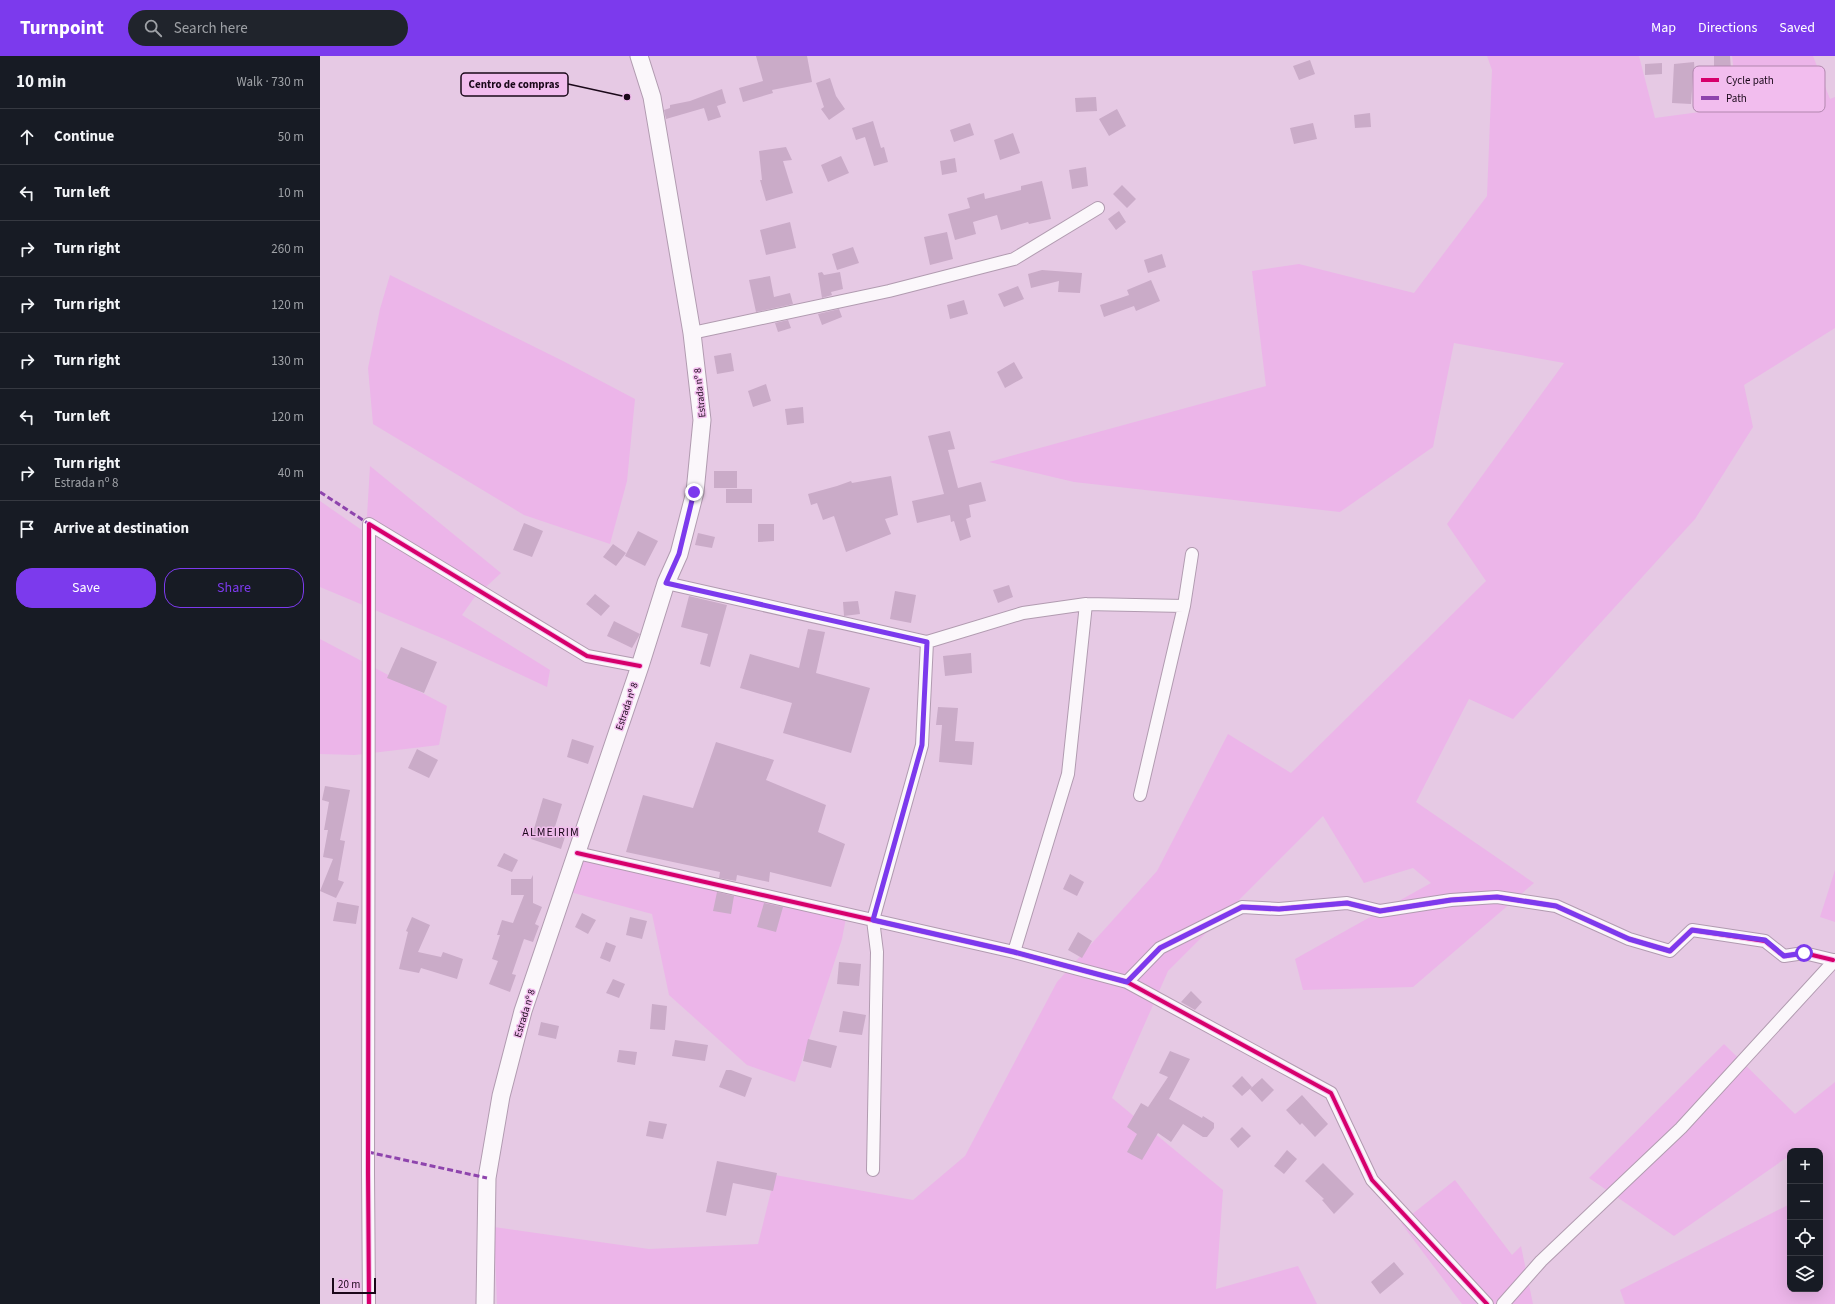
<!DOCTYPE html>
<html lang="en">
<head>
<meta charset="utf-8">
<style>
	body { margin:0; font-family:"Source Sans 3",sans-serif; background:#20242c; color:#f1f3f6 }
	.controls { position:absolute; right:12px; bottom:12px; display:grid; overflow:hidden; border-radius:8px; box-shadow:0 4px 16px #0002 }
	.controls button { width:36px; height:36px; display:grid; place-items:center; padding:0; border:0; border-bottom:1px solid #363941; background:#171b24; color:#f1f3f6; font:20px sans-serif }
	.scale { position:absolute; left:12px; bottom:10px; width:44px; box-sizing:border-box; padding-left:4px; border:2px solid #1a0819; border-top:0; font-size:11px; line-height:14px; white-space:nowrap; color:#1a0819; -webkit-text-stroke:3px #f2bdee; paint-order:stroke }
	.stop { position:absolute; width:12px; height:12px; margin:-9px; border:3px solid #7c3aed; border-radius:50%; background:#fff }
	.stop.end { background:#7c3aed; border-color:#fff; box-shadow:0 1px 4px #0008 }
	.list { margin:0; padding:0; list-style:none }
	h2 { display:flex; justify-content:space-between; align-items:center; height:52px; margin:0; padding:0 16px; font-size:17px }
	h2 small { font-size:13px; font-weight:400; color:#9ea1a6 }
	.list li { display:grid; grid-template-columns:26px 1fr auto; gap:12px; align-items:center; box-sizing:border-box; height:56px; padding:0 16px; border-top:1px solid #363941 }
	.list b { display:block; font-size:15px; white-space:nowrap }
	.list p { margin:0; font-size:13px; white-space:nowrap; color:#9ea1a6 }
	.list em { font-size:13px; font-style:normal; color:#9ea1a6 }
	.actions { display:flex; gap:8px; padding:12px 16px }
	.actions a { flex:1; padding:9px 0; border:1px solid #7c3aed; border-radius:16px; text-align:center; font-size:14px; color:#7c3aed }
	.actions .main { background:#7c3aed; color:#fff }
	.icon { flex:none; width:22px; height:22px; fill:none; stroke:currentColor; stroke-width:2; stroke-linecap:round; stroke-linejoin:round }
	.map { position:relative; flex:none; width:1515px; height:1248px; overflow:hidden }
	header { display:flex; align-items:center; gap:24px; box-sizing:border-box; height:56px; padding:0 20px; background:#7c3aed; color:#fff }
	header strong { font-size:19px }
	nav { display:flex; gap:22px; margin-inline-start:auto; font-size:14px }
	.search { width:280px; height:36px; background:#20242c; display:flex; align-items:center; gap:10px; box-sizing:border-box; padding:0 14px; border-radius:22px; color:#9ea1a6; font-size:15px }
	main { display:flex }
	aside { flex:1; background:#171b24 }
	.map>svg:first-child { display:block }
	.green { fill:#ecb5e9 }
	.building { fill:#caabc8 }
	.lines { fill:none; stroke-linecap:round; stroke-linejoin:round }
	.street-casing { stroke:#b19bb0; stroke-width:14 }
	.secondary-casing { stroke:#b19bb0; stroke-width:19 }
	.street { stroke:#fbf7fb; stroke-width:12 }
	.secondary { stroke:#fbf7fb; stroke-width:17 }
	.quiet { stroke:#8e44ad; stroke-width:3; stroke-dasharray:6 3; stroke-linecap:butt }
	.cycleway-casing { stroke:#f2bdee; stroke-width:6 }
	.cycleway { stroke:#d6006c; stroke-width:4 }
	.route { stroke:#7c3aed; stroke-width:5 }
	.labels { text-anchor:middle; stroke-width:3; stroke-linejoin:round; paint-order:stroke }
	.street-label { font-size:10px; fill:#1a0819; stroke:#f2bdee }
	.quarter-label { font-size:12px; letter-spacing:1px; fill:#1a0819; stroke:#f2bdee }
	.key { fill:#f2bdee; stroke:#b187ae; stroke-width:1 }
	.key-label { font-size:11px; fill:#1a0819 }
	.leader { fill:none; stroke:#1a0819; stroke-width:1.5 }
	.callout-dot { fill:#1a0819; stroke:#f2bdee; stroke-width:1.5 }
	.callout { fill:#f2bdee; stroke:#1a0819; stroke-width:1.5 }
	.callout-label { font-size:11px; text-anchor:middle; font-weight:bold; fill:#1a0819 }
</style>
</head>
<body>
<header>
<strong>Turnpoint</strong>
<div class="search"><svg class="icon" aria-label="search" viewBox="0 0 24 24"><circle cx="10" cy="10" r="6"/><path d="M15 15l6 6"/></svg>Search here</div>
<nav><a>Map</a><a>Directions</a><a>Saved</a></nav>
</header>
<main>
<aside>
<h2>10 min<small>Walk · 730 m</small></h2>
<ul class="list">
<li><svg class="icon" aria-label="ahead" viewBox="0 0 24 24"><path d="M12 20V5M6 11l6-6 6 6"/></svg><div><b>Continue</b></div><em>50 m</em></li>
<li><svg class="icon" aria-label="left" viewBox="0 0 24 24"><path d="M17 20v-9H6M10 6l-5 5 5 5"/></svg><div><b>Turn left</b></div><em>10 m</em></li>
<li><svg class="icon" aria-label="right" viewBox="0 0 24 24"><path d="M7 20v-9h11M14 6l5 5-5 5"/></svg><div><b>Turn right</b></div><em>260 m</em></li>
<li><svg class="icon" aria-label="right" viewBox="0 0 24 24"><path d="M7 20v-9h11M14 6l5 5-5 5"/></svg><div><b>Turn right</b></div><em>120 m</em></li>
<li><svg class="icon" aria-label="right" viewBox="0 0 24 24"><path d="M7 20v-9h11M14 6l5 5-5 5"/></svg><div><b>Turn right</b></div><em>130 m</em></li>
<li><svg class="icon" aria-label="left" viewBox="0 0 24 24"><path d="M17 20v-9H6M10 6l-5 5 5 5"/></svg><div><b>Turn left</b></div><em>120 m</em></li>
<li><svg class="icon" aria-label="right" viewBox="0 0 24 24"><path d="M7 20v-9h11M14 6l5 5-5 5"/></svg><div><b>Turn right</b><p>Estrada nº 8</p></div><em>40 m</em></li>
<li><svg class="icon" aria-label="arrive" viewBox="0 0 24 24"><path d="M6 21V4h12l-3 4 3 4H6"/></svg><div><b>Arrive at destination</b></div></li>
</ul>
<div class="actions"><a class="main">Save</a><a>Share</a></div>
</aside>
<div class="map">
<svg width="1515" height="1248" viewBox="0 0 1515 1248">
	<rect width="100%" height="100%" fill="#e6c9e4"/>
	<!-- green -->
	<path class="green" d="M 1167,0 L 1319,0 L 1335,62 L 1380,56 L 1417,42 L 1412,0 L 1493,0 L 1510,43 L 1515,41 L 1515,272 L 1424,329 L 1433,371 L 1375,463 L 1193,663 L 1149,643 L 1096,746 L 1214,827 L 1093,931 L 983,934 L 975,903 L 1111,827 L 1093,812 L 1044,827 L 1003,760 L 848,915 L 792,1042 L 903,1134 L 896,1233 L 978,1210 L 997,1248 L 177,1248 L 174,1171 L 329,1193 L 438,1188 L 455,1119 L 593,1144 L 645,1100 L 737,926 L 837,815 L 908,678 L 971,717 L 1166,525 L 1127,468 L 1244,307 L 1134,287 L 1113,391 L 1020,456 L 754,426 L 669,406 L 946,330 L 932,215 L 979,208 L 1094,237 L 1167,140 L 1172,14 Z
		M 70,219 L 243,305 L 315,343 L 307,425 L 290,488 L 204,459 L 53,368 L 48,312 L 60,253 Z
		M 50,410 L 181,517 L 154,542 L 142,559 L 230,614 L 227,631 L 124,583 L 0,531 L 0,445 L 46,477 Z
		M 0,583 L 127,650 L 119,689 L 35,699 L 0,698 Z
		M 267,797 L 528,851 L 522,883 L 475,1026 L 427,1009 L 349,939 L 332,858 L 250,836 Z
		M 1515,814 L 1515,866 L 1500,861 Z
		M 1404,988 L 1475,1058 L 1515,1026 L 1515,1248 L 1305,1248 L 1300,1234 L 1470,1148 L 1470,1233 L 1500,1233 L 1500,1095 L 1470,1095 L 1470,1108 L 1466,1102 L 1354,1180 L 1269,1122 Z
		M 1135,1124 L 1192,1199 L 1201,1190 L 1213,1248 L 1142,1248 L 1081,1167 Z"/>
	<!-- building -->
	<path class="building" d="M 436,0 L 487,0 L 492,26 L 452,34 L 453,37 L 423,46 L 419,32 L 443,25 Z
		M 1394,0 L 1410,0 L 1411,14 L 1394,15 Z
		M 990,4 L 995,18 L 979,24 L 973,10 Z
		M 1374,6 L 1375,20 L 1373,20 L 1371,48 L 1352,47 L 1354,8 Z
		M 1342,7 L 1342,18 L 1325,19 L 1325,8 Z
		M 510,22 L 516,40 L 525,53 L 509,64 L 501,53 L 504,51 L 496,27 Z
		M 402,33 L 406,47 L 397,50 L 401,61 L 388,65 L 384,52 L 346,63 L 344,54 L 350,52 L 350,49 L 370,45 Z
		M 776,41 L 777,55 L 756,56 L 755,42 Z
		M 797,53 L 806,70 L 789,80 L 779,63 Z
		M 1050,57 L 1051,71 L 1035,72 L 1034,59 Z
		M 553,65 L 561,92 L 564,91 L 568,106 L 554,110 L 545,81 L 536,84 L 532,72 Z
		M 650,67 L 654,79 L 634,86 L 630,74 Z
		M 993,67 L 997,83 L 974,88 L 970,72 Z
		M 693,77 L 700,97 L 680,104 L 674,84 Z
		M 466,91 L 472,104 L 463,105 L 473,137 L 446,145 L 440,124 L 442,124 L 439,95 Z
		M 521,100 L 529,117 L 508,126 L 501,109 Z
		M 635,102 L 637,116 L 622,119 L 620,105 Z
		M 766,111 L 768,130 L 752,133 L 749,114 Z
		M 722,125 L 731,163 L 709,168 L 708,166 L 681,174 L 677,159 L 653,166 L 656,178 L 635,184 L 628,158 L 650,152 L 647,142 L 664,137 L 665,143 L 701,134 L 701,130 Z
		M 802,129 L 816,143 L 807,152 L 793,138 Z
		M 799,155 L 806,166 L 796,174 L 788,163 Z
		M 470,166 L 476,192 L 446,199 L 440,174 Z
		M 627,176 L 633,203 L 610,209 L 604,181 Z
		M 533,191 L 539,207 L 517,214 L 512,198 Z
		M 842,198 L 846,211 L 828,217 L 824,204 Z
		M 722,214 L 762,217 L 760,237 L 738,236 L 739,225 L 711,232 L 708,218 Z
		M 502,216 L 504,219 L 520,216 L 523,233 L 511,236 L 512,239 L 502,242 L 498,217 Z
		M 450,220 L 454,241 L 470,237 L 473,248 L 436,256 L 429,224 Z
		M 831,224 L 840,245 L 816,255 L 814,250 L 784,261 L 780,249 L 809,239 L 807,234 Z
		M 698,230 L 704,243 L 684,251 L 678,238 Z
		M 644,244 L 648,258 L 630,263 L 627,249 Z
		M 519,253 L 522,261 L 502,269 L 498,258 Z
		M 468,264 L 471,272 L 458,276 L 455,267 Z
		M 411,297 L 414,315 L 397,318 L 394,300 Z
		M 694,306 L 703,322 L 685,332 L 677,316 Z
		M 446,328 L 451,345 L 433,351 L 428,335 Z
		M 483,351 L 484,367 L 467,369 L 465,353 Z
		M 630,375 L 635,393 L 628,394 L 638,432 L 661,426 L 666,445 L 649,449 L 651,461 L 646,463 L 651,481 L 640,485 L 634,465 L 631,466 L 630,459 L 597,467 L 592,445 L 624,438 L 608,380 Z
		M 394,415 L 417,415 L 417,432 L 394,432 Z
		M 571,420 L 578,459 L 565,463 L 571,478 L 526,496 L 514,460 L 503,464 L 497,447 L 491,449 L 488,438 L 517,430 L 531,425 L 532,427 Z
		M 406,433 L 432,433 L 432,447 L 406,447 Z
		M 204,467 L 223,475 L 212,501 L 193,494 Z
		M 438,468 L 454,468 L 454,485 L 438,486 Z
		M 318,475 L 338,485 L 325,510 L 305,500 Z
		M 378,477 L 395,481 L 392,492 L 375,489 Z
		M 293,488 L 306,497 L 296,510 L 283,501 Z
		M 689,529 L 693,541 L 678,547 L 673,534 Z
		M 575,535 L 596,539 L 591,567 L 570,563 Z
		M 275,538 L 290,550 L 281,560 L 266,548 Z
		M 369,540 L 407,549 L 390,611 L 380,608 L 388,578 L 361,571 Z
		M 538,545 L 540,558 L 524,560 L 523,546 Z
		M 294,565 L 320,578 L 312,592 L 287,580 Z
		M 488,573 L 505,576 L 496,617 L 550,632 L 531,697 L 463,677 L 472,647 L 420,632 L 430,598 L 479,612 Z
		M 81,591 L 117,606 L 104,637 L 67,622 Z
		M 651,597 L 652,617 L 625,620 L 623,600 Z
		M 618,651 L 638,652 L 635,685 L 654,686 L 652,709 L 619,706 L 622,669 L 616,669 Z
		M 252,683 L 274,690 L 268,708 L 247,701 Z
		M 396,686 L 454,704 L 446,724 L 506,749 L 498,776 L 525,788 L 511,831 L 450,816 L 449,826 L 417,819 L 416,825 L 399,822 L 400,816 L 306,796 L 323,739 L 373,752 Z
		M 97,693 L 118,704 L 109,722 L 88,712 Z
		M 5,730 L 30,734 L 20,784 L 25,785 L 18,824 L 24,826 L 16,842 L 0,835 L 13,803 L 3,801 L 8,774 L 4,774 L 9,746 L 2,744 Z
		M 223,742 L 242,748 L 234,774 L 246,778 L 241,793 L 211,783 Z
		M 184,797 L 198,804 L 192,816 L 177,810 Z
		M 750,818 L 764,826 L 757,840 L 743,833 Z
		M 213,819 L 213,847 L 222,851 L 215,868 L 219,870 L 213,886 L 204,883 L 192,918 L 196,919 L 190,936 L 169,928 L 178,905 L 172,903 L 180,879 L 177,879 L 182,864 L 193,867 L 204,839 L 191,839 L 191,823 L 211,823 Z
		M 397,836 L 414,840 L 411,858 L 393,855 Z
		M 17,846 L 39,850 L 36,868 L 13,865 Z
		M 444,847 L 463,851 L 456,876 L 437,871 Z
		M 262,857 L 276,864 L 268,878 L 255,871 Z
		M 92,861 L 110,869 L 98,896 L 121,901 L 123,896 L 143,903 L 137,923 L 101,912 L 99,917 L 79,913 L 88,876 L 86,875 Z
		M 310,861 L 327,865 L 322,883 L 306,879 Z
		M 758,876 L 772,885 L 762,902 L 748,894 Z
		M 286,886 L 296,890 L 290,906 L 280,902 Z
		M 519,906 L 541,908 L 539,930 L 517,928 Z
		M 293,923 L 305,928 L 299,942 L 286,937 Z
		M 871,935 L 882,946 L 875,954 L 861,946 Z
		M 332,948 L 347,950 L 345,974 L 330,973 Z
		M 523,955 L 546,959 L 542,979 L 519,976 Z
		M 221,966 L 239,970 L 236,983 L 218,979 Z
		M 488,983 L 517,990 L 511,1012 L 483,1005 Z
		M 355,984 L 388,989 L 385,1005 L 352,1000 Z
		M 299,994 L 317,996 L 315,1009 L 297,1006 Z
		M 850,995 L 870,1003 L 849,1043 L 882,1062 L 883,1060 L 894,1067 L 894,1072 L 887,1081 L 883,1081 L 863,1068 L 851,1086 L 838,1077 L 822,1104 L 807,1096 L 817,1078 L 807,1071 L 821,1047 L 828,1051 L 848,1021 L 839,1017 Z
		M 406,1014 L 411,1014 L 432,1022 L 425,1041 L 399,1031 Z
		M 922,1020 L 932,1031 L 922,1040 L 912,1030 Z
		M 942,1022 L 954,1034 L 942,1046 L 930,1033 Z
		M 982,1039 L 1008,1068 L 995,1081 L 982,1067 L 980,1069 L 966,1054 Z
		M 329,1065 L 347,1068 L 343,1083 L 326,1080 Z
		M 922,1071 L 931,1080 L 918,1092 L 910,1083 Z
		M 967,1094 L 977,1103 L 964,1118 L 954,1110 Z
		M 397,1105 L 457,1117 L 453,1135 L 413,1127 L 406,1160 L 386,1156 Z
		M 1003,1107 L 1034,1138 L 1014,1158 L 1002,1144 L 1004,1143 L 985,1125 Z
		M 1074,1206 L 1084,1218 L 1060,1238 L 1051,1226 Z"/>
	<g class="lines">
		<!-- street casing -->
		<g class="street-casing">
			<path id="street" d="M 372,277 L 569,235 L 694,203 L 778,152
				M 346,527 L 607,586 L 703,557 L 766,548 L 864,550
				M 820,739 L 864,550 L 872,498
				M 257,797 L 694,896 L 807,926 L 1011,1037 L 1052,1124 L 1167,1248
				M 694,896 L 748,718 L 766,548
				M 807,926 L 840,892 L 922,851 L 959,853 L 1027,847 L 1060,855 L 1131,844 L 1177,841 L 1236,850 L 1309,883 L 1350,895 L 1372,874 L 1445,885 L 1464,900 L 1484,897 L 1513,904
				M 553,1114 L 557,896 L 553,864 L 602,689 L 607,586
				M 49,1248 L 48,1117 L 49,468 L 267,600 L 320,610
				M 1183,1248 L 1221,1205 L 1361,1072 L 1515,904"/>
		</g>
		<!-- secondary casing -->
		<g class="secondary-casing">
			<path id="secondary" d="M 165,1248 L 167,1122 L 181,1040 L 203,955 L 320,610 L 346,527 L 359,498 L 375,436 L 382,364 L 372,277 L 332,41 L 319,0"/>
		</g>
		<!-- street -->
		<use href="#street" class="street"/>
		<!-- secondary -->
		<use href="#secondary" class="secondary"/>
		<!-- quiet -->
		<path class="quiet" d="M 0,436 L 49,468
			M 48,1096 L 167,1122"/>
		<!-- cycleway casing -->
		<g class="cycleway-casing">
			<path id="cycleway" d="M 257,797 L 694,896 L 807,926 L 1011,1037 L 1052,1124 L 1167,1248
				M 807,926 L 840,892 L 922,851 L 959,853 L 1027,847 L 1060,855 L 1131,844 L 1177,841 L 1236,850 L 1309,883 L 1350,895 L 1372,874 L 1445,885 L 1464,900 L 1484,897 L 1513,904
				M 49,1248 L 48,1117 L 49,468 L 267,600 L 320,610"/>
		</g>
		<!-- cycleway -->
		<use href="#cycleway" class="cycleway"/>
	</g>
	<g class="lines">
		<!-- route -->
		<path class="route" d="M 374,436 L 359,498 L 346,527 L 607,586 L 602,689 L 553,864 L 694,896 L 807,926 L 840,892 L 922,851 L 959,853 L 1027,847 L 1060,855 L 1131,844 L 1177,841 L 1236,850 L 1309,883 L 1350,895 L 1372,874 L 1445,884 L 1464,900 L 1484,897"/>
	</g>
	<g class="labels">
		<!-- street labels -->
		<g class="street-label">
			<text transform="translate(379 337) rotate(-96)" y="4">Estrada nº 8</text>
			<text transform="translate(306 650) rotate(-71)" y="4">Estrada nº 8</text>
			<text transform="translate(204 957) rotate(-73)" y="4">Estrada nº 8</text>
		</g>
		<!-- quarter labels -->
		<g class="quarter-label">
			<text x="231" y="780">ALMEIRIM</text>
		</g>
	</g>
	<!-- legend -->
	<rect x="1373" y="10" width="132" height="46" rx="6" class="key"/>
	<rect x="1381" y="22" width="18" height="4" fill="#d6006c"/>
	<rect x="1381" y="40" width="18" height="4" fill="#8e44ad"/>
	<g class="key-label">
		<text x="1406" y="28">Cycle path</text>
		<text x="1406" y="46">Path</text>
	</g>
	<!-- callouts -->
	<path class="leader" d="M307 41L248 28"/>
	<circle class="callout-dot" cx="307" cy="41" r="4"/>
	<rect class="callout" x="141" y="17" width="107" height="23" rx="4"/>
	<g class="callout-label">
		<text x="194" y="32">Centro de compras</text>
	</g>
</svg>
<div class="controls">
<button>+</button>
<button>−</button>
<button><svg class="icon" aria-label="locate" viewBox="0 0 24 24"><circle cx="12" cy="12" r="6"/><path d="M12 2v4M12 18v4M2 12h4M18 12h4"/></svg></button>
<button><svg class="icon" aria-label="layers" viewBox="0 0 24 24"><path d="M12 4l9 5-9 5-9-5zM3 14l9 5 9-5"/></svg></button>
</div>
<div class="scale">20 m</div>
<div class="stop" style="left:1484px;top:897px"></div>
<div class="stop end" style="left:374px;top:436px"></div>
</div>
</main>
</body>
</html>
